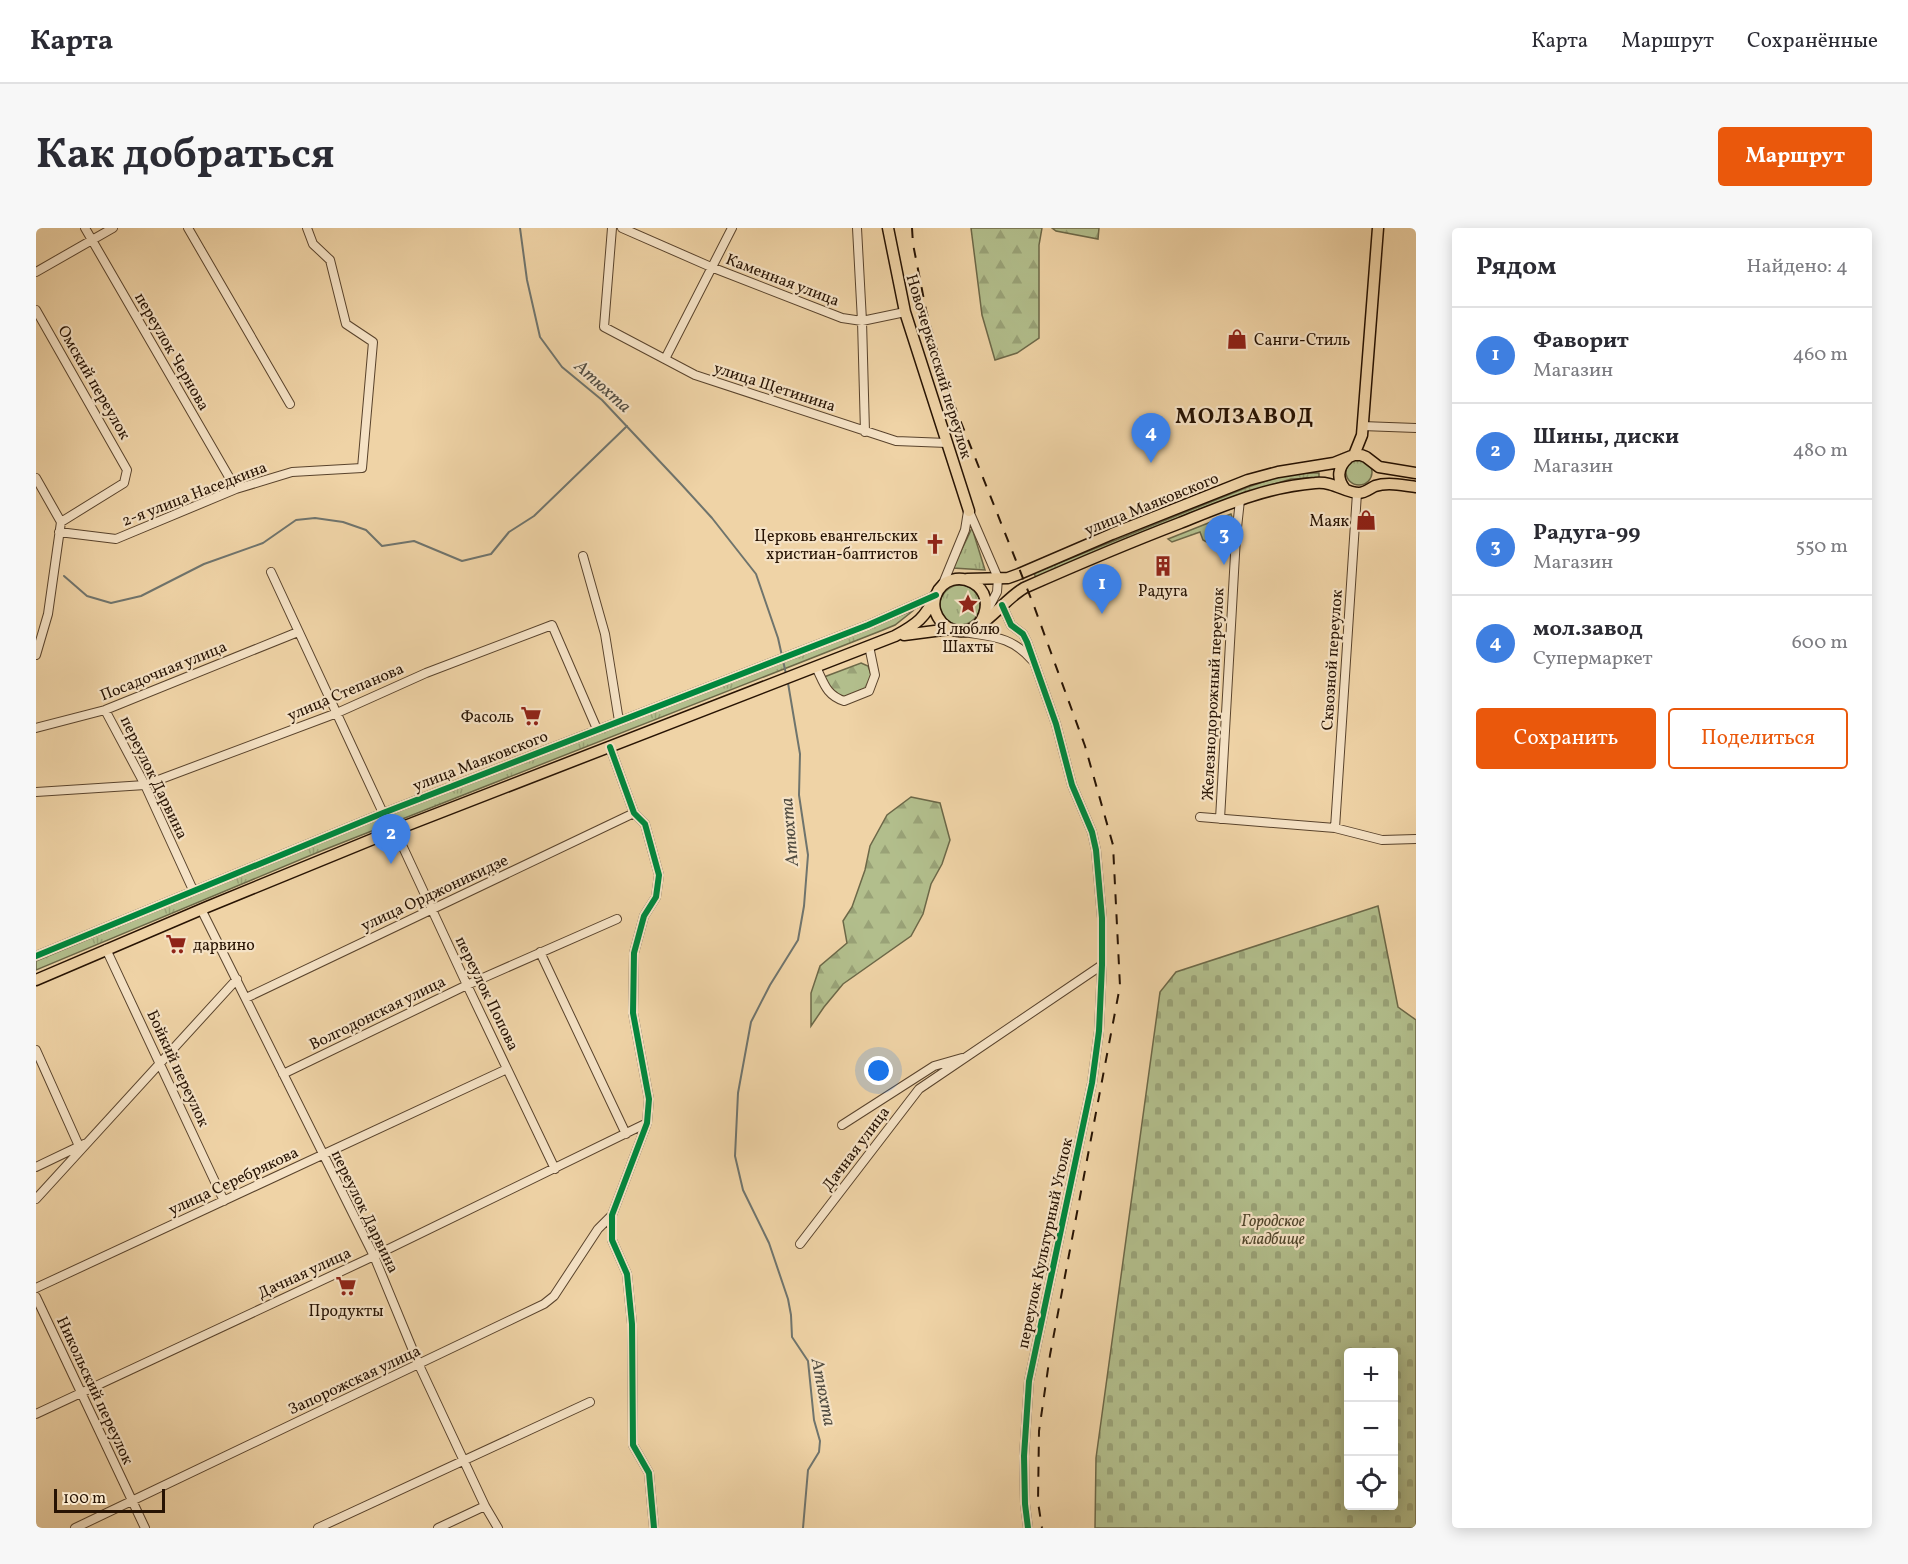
<!DOCTYPE html>
<html lang="ru">
<head>
<meta charset="utf-8">
<style>
	body { margin:0; font-family:Vollkorn,serif; background:#f7f7f7; color:#2b2b33 }
	.controls { position:absolute; right:18px; bottom:18px; display:grid; overflow:hidden; border-radius:6px; box-shadow:0 3px 15px #0003 }
	.controls button { width:54px; height:54px; display:grid; place-items:center; padding:0; border:0; border-bottom:2px solid #e1e1e2; background:#fff; color:#2b2b33; font:30px sans-serif }
	.scale { position:absolute; left:18px; bottom:15px; width:111px; box-sizing:border-box; padding-left:6px; border:3px solid #271303; border-top:0; font-size:16px; line-height:21px; white-space:nowrap; color:#271303; -webkit-text-stroke:4px #f5e2c5; paint-order:stroke }
	.you { position:absolute; left:843px; top:843px; width:21px; height:21px; margin:-15px; border:4px solid #fff; border-radius:50%; background:#1a73e8; box-shadow:0 0 0 9px #1a73e833 }
	.badge { display:grid; place-items:center; width:39px; height:39px; border-radius:50%; background:#ea580c; color:#fff; font-size:20px; font-weight:700 }
	.pin { position:absolute; translate:-50% -50px; filter:drop-shadow(0 2px 3px #0008) }
	.pin::after { content:''; position:absolute; top:32px; width:21px; height:18px; background:inherit; clip-path:polygon(0 0,100% 0,50% 100%) }
	.list { margin:0; padding:0; list-style:none }
	h2 { display:flex; justify-content:space-between; align-items:center; height:78px; margin:0; padding:0 24px; font-size:26px }
	h2 small { font-size:20px; font-weight:400; color:#7c7c81 }
	.list li { display:grid; grid-template-columns:39px 1fr auto; gap:18px; align-items:center; box-sizing:border-box; height:96px; padding:0 24px; border-top:2px solid #e1e1e2 }
	.list b { display:block; font-size:22px; white-space:nowrap }
	.list p { margin:0; font-size:20px; white-space:nowrap; color:#7c7c81 }
	.list em { font-size:20px; font-style:normal; color:#7c7c81 }
	.actions { display:flex; gap:12px; padding:18px 24px }
	.actions a { flex:1; padding:14px 0; border:2px solid #ea580c; border-radius:6px; text-align:center; font-size:21px; color:#ea580c }
	.actions .main { background:#ea580c; color:#fff }
	.icon { flex:none; width:33px; height:33px; fill:none; stroke:currentColor; stroke-width:2; stroke-linecap:round; stroke-linejoin:round }
	.map { position:relative; flex:none; width:1380px; height:1300px; overflow:hidden; border-radius:6px }
	header { display:flex; align-items:center; gap:36px; box-sizing:border-box; height:84px; padding:0 30px; background:#fff; border-bottom:2px solid #e1e1e2 }
	header strong { font-size:28px }
	nav { display:flex; gap:33px; margin-inline-start:auto; font-size:21px }
	.intro { display:flex; align-items:center; justify-content:space-between; box-sizing:border-box; height:144px; padding:0 36px }
	h1 { margin:0; font-size:42px }
	.button { padding:15px 27px; border-radius:6px; background:#ea580c; color:#fff; font-size:21px; font-weight:700 }
	main { display:flex; gap:36px; padding:0 36px }
	aside { flex:1; background:#fff; border-radius:6px; box-shadow:0 3px 15px #0003 }
	.map>svg:first-child { display:block }
	.grass { fill:url(#grass-tufts); stroke:#6c6848; stroke-width:1.5 }
	.forest { fill:url(#forest-firs); stroke:#6c6848; stroke-width:1.5 }
	.cemetery { fill:url(#cemetery-stones); stroke:#6c6848; stroke-width:1.5; fill-rule:evenodd }
	.lines { fill:none; stroke-linecap:round; stroke-linejoin:round }
	.stream { stroke:#6f746d; stroke-width:2 }
	.minor-casing { stroke:#59432c; stroke-width:10 }
	.major-casing { stroke:#271303; stroke-width:13 }
	.minor { stroke:#f5e2c5; stroke-width:8 }
	.major { stroke:#efd3a6; stroke-width:10 }
	.rail { stroke:#271303; stroke-width:2; stroke-dasharray:10 10; stroke-linecap:butt }
	.cycleway-casing { stroke:#f5e2c5; stroke-width:10 }
	.cycleway { stroke:#00873e; stroke-width:6 }
	.labels { text-anchor:middle; stroke-width:4.5; stroke-linejoin:round; paint-order:stroke }
	.street-label { font-size:16px; fill:#271303; stroke:#f5e2c5 }
	.poi-label { font-size:16px; fill:#271303; stroke:#f5e2c5; text-anchor:end }
	.park-label { font-size:16px; font-style:italic; fill:#51462c; stroke:#f5e2c5 }
	.water-label { font-size:18px; font-style:italic; fill:#514c41; stroke:#f5e2c5 }
	.district-label { font-size:22px; font-weight:bold; letter-spacing:1.5px; fill:#271303; stroke:#f5e2c5 }
</style>
</head>
<body>
<header>
<strong>Карта</strong>
<nav><a>Карта</a><a>Маршрут</a><a>Сохранённые</a></nav>
</header>
<div class="intro"><h1>Как добраться</h1><a class="button">Маршрут</a></div>
<main>
<div class="map">
<svg width="1380" height="1300" viewBox="0 0 1380 1300">
	<defs>
		<pattern id="grass-tufts" width="24" height="20" patternUnits="userSpaceOnUse" patternTransform="scale(1.5)"><rect width="24" height="20" fill="#b2be8c"/><path d="M3 7l-1-3M5 7V3M7 7l1-3M15 17l-1-3M17 17v-4M19 17l1-3" fill="none" stroke="#99a277"/></pattern>
		<pattern id="forest-firs" width="22" height="20" patternUnits="userSpaceOnUse" patternTransform="scale(1.5)"><rect width="22" height="20" fill="#b2be8c"/><path d="M5 1l3.5 6h-7zM16 11l3.5 6h-7z" fill="#99a277"/></pattern>
		<pattern id="cemetery-stones" width="16" height="16" patternUnits="userSpaceOnUse" patternTransform="scale(1.5)"><rect width="16" height="16" fill="#b2be8c"/><path d="M2 7V4a2 2 0 0 1 4 0v3zM10 15v-3a2 2 0 0 1 4 0v3z" fill="#99a277"/></pattern>
	</defs>
	<rect width="100%" height="100%" fill="#efd3a6"/>
	<filter id="stains"><feTurbulence type="fractalNoise" baseFrequency=".00333" numOctaves="4"/><feColorMatrix values="0 0 0 0 .2 0 0 0 0 .09 0 0 0 0 .02 0 0 0 .5 -.17"/></filter>
	<radialGradient id="worn" r=".72"><stop offset=".6" stop-color="#630" stop-opacity="0"/><stop offset="1" stop-color="#630" stop-opacity=".3"/></radialGradient>
	<!-- grass -->
	<path class="grass" d="M1310 244a13 13 0 1 1 26 0a13 13 0 1 1-26 0Z
		M 1268,245 L 1283,245 L 1283,250 L 1255,251 L 1212,264 L 1000,350 L 998,345 L 1212,259 L 1248,247 Z
		M 1195,286 C 1199,295 1193,302 1185,307 L 1186,310 L 1174,316 L 1167,312 L 1164,304 L 1136,314 L 1132,311 Z
		M 936,300 L 949,342 L 917,340 Z
		M904 377a20 20 0 1 1 40 0a20 20 0 1 1-40 0Z
		M 878,382 L 859,397 L 847,402 L 285,623 L 0,742 L 0,733 L 283,614 Z"/>
	<!-- forest -->
	<path class="forest" d="M 935,0 L 1006,0 L 1003,17 L 1003,110 L 981,125 L 959,132 L 946,87 Z
		M 1016,0 L 1063,0 L 1062,11 L 1020,3 Z
		M 825,435 L 832,438 L 836,449 L 831,461 L 811,469 L 798,468 L 788,449 Z
		M 875,569 L 904,575 L 914,612 L 906,636 L 895,656 L 887,686 L 875,708 L 807,756 L 788,779 L 775,798 L 775,765 L 784,738 L 811,715 L 807,693 L 816,679 L 829,642 L 834,618 L 851,587 Z"/>
	<!-- cemetery -->
	<path class="cemetery" d="M 1342,678 L 1362,779 L 1380,792 L 1380,1300 L 1059,1300 L 1060,1230 L 1124,764 L 1140,744 ZM 1312,1124 L 1358,1124 L 1358,1278 L 1312,1278 Z"/>
	<g class="lines">
		<!-- stream -->
		<path class="stream" d="M 484,0 L 491,52 L 504,109 L 526,139 L 566,172 L 645,256 L 676,290 L 720,346 L 742,410 L 750,446
			M 28,348 L 51,368 L 75,375 L 105,368 L 168,336 L 227,315 L 260,292 L 279,290 L 307,294 L 330,302 L 346,318 L 378,313 L 426,333 L 455,326 L 473,304 L 498,288 L 591,198
			M 752,455 L 764,526 L 763,567 L 772,627 L 768,678 L 762,712 L 734,757 L 715,794 L 702,865 L 699,928 L 707,962 L 733,1015 L 752,1071 L 755,1087 L 756,1109 L 772,1133 L 778,1192 L 784,1213 L 783,1224 L 772,1242 L 767,1300"/>
		<!-- minor casing -->
		<g class="minor-casing">
			<path id="minor" d="M 49,0 L 200,261
				M 152,0 L 254,176
				M 576,0 L 568,99 L 659,147 L 860,213 L 911,215
				M 586,0 L 675,39 L 806,90 L 826,93 L 869,84
				M 821,0 L 826,93 L 829,204
				M 0,44 L 77,0
				M 0,82 L 91,242 L 88,255 L 25,294
				M 629,131 L 696,0
				M 1326,198 L 1380,200
				M 0,250 L 25,294 L 12,386 L 0,427
				M 933,283 L 962,350 L 961,364 L 949,387
				M 23,304 L 80,311 L 200,261 L 256,244 L 326,240 L 337,114 L 310,96 L 294,32 L 277,16 L 271,0
				M 547,328 L 569,406 L 583,493
				M 235,344 L 347,585
				M 906,358 L 929,302 L 932,283
				M 966,377 L 975,397 L 987,406 L 991,414 L 1020,496 L 1036,557 L 1056,604 L 1060,622 L 1066,690 L 1066,737 L 1063,803 L 1056,855 L 993,1153 L 988,1228 L 989,1276 L 992,1300
				M 927,404 C 957,409 975,408 996,432
				M 780,439 C 788,455 790,467 808,473 L 833,463 L 839,447 L 833,418
				M 69,482 L 109,557 L 157,662
				M 0,500 L 69,482 L 262,404
				M 574,519 L 598,585 L 609,596 L 623,647 L 620,669 L 608,688 L 598,725 L 597,785 L 613,871 L 611,895 L 576,987 L 576,1012 L 591,1046 L 596,1096 L 597,1217 L 613,1245 L 618,1300
				M 0,564 L 109,557 L 301,485 L 390,445 L 516,397 L 561,501
				M 1164,589 L 1299,600 L 1346,612 L 1380,611
				M 1184,591 L 1200,309 L 1204,272
				M 1299,600 L 1321,265
				M 359,602 L 431,757 L 519,941
				M 165,681 L 338,1028 L 383,1137 L 449,1278 L 462,1300
				M 70,721 L 188,973
				M 504,724 L 590,906
				M 0,728 L 347,585 L 832,397 L 900,367
				M 210,770 L 598,585
				M 0,822 L 43,918
				M 247,846 L 431,757 L 581,691
				M 806,897 L 898,838 L 926,830
				M 0,939 L 48,916
				M 0,971 L 201,751
				M 764,1016 L 883,861 L 1066,737
				M 0,1060 L 471,841
				M 0,1069 L 109,1300
				M 0,1186 L 338,1028 L 611,895
				M 39,1300 L 508,1076 L 518,1068 L 562,1001 L 576,987
				M 282,1300 L 554,1174
				M 402,1300 L 449,1278"/>
		</g>
		<!-- major casing -->
		<g class="major-casing">
			<path id="major" d="M 852,0 L 869,84 L 933,283
				M 1318,227 L 1326,207 L 1342,0
				M 1309,261 C 1300,250 1302,239 1312,230
				M 931,351 L 972,350 L 983,346 L 1076,306 L 1212,252 L 1242,244 L 1298,235 L 1318,227 L 1325,227 L 1330,229 L 1343,239 L 1380,245
				M 943,396 C 969,358 914,333 900,367 C 892,387 913,409 933,402 C 955,394 969,371 988,360 C 1040,337 1092,315 1144,295 C 1189,277 1230,259 1279,255 C 1298,253 1309,265 1323,265 C 1329,265 1333,261 1339,258 C 1351,254 1367,257 1380,259
				M 868,407 L 914,401
				M 0,752 L 171,679 L 359,602 L 859,408 C 881,396 889,390 900,367"/>
		</g>
		<!-- minor -->
		<use href="#minor" class="minor"/>
		<!-- major -->
		<use href="#major" class="major"/>
		<!-- rail -->
		<path class="rail" d="M 876,0 L 877,16 L 890,82 L 911,159 L 998,378 L 1049,518 L 1077,617 L 1084,758 L 1014,1127 L 1003,1203 L 1002,1274 L 1006,1300"/>
		<!-- cycleway casing -->
		<g class="cycleway-casing">
			<path id="cycleway" d="M 966,377 L 975,397 L 987,406 L 991,414 L 1020,496 L 1036,557 L 1056,604 L 1060,622 L 1066,690 L 1066,737 L 1063,803 L 1056,855 L 993,1153 L 988,1228 L 989,1276 L 992,1300
				M 574,519 L 598,585 L 609,596 L 623,647 L 620,669 L 608,688 L 598,725 L 597,785 L 613,871 L 611,895 L 576,987 L 576,1012 L 591,1046 L 596,1096 L 597,1217 L 613,1245 L 618,1300
				M 0,728 L 347,585 L 832,397 L 900,367"/>
		</g>
		<!-- cycleway -->
		<use href="#cycleway" class="cycleway"/>
	</g>
	<!-- icons -->
	<defs>
		<g id="shop-bare" transform="scale(1.62)"><path d="M-5-2.5h2.3a2.7 3.5 0 0 1 5.4 0H5L5.5 6h-11ZM-1.5-2.5h3a1.5 2.3 0 0 0-3 0Z" fill="#8f2418" stroke="#f5e2c5" stroke-width="2.5" paint-order="stroke"/></g>
		<g id="church-bare" transform="scale(1.62)"><path d="M-1.2-6h2.4v3.5h3.3v2.4h-3.3V6h-2.4V-.1h-3.3v-2.4h3.3Z" fill="#8f2418" stroke="#f5e2c5" stroke-width="2.5" paint-order="stroke"/></g>
		<g id="building-bare" transform="scale(1.62)"><path d="M-4-6H4V6H1V3H-1V6H-4ZM-2.5-4.3h1.7v1.8h-1.7ZM.8-4.3h1.7v1.8H.8ZM-2.5-1h1.7V.8h-1.7ZM.8-1h1.7V.8H.8Z" fill="#8f2418" stroke="#f5e2c5" stroke-width="2.5" paint-order="stroke"/></g>
		<g id="sight-bare" transform="scale(1.62)"><path d="M0-6L1.8-2.2L6-1.7L2.9 1.2L3.7 5.4L0 3.3L-3.7 5.4L-2.9 1.2L-6-1.7L-1.8-2.2Z" fill="#8f2418" stroke="#f5e2c5" stroke-width="2.5" paint-order="stroke"/></g>
		<g id="supermarket-bare" transform="scale(1.62)"><path d="M-6-5.5h2.5l.6 2H6L4.5 2H-2.5L-4.4-4H-6ZM-1.5 3.2a1.3 1.3 0 1 0 .1 0ZM3 3.2a1.3 1.3 0 1 0 .1 0Z" fill="#8f2418" stroke="#f5e2c5" stroke-width="2.5" paint-order="stroke"/></g>
	</defs>
	<g fill-rule="evenodd">
		<use href="#shop-bare" x="1201" y="111"/>
		<use href="#shop-bare" x="1330" y="292"/>
		<use href="#church-bare" x="899" y="316"/>
		<use href="#building-bare" x="1127" y="338"/>
		<use href="#sight-bare" x="932" y="376"/>
		<use href="#supermarket-bare" x="495" y="488"/>
		<use href="#supermarket-bare" x="140" y="716"/>
		<use href="#supermarket-bare" x="310" y="1058"/>
	</g>
	<g class="labels">
		<!-- street labels -->
		<g class="street-label">
			<text transform="translate(747 51) rotate(21)" y="6">Каменная улица</text>
			<text transform="translate(137 123) rotate(60)" y="6">переулок Чернова</text>
			<text transform="translate(904 138) rotate(73)" y="6">Новочеркасский переулок</text>
			<text transform="translate(59 154) rotate(60)" y="6">Омский переулок</text>
			<text transform="translate(739 158) rotate(18)" y="6">улица Щетинина</text>
			<text transform="translate(158 265) rotate(-21)" y="6">2-я улица Наседкина</text>
			<text transform="translate(1115 275) rotate(-22)" y="6">улица Маяковского</text>
			<text transform="translate(1295 432) rotate(-86)" y="6">Сквозной переулок</text>
			<text transform="translate(127 442) rotate(-22)" y="6">Посадочная улица</text>
			<text transform="translate(309 463) rotate(-23)" y="6">улица Степанова</text>
			<text transform="translate(1176 466) rotate(-87)" y="6">Железнодорожный переулок</text>
			<text transform="translate(444 532) rotate(-21)" y="6">улица Маяковского</text>
			<text transform="translate(119 549) rotate(64)" y="6">переулок Дарвина</text>
			<text transform="translate(398 664) rotate(-25)" y="6">улица Орджоникидзе</text>
			<text transform="translate(452 765) rotate(64)" y="6">переулок Попова</text>
			<text transform="translate(341 784) rotate(-26)" y="6">Волгодонская улица</text>
			<text transform="translate(143 840) rotate(65)" y="6">Бойкий переулок</text>
			<text transform="translate(819 920) rotate(-53)" y="6">Дачная улица</text>
			<text transform="translate(197 952) rotate(-25)" y="6">улица Серебрякова</text>
			<text transform="translate(330 983) rotate(64)" y="6">переулок Дарвина</text>
			<text transform="translate(1008 1015) rotate(-78)" y="6">переулок Культурный Уголок</text>
			<text transform="translate(268 1044) rotate(-25)" y="6">Дачная улица</text>
			<text transform="translate(318 1151) rotate(-25)" y="6">Запорожская улица</text>
			<text transform="translate(60 1162) rotate(65)" y="6">Никольский переулок</text>
		</g>
		<!-- poi labels -->
		<g class="poi-label">
			<text x="1218" y="117" text-anchor="start">Санги-Стиль</text>
			<text x="1313" y="298">Маяк</text>
			<text x="882" y="313">Церковь евангельских<tspan x="882" dy="18">христиан-баптистов</tspan></text>
			<text x="1127" y="368" text-anchor="middle">Радуга</text>
			<text x="932" y="406" text-anchor="middle">Я люблю<tspan x="932" dy="18">Шахты</tspan></text>
			<text x="478" y="494">Фасоль</text>
			<text x="157" y="722" text-anchor="start">дарвино</text>
			<text x="310" y="1088" text-anchor="middle">Продукты</text>
		</g>
		<!-- park labels -->
		<g class="park-label">
			<text x="1237" y="998">Городское<tspan x="1237" dy="18">кладбище</tspan></text>
		</g>
		<!-- water labels -->
		<g class="water-label">
			<text transform="translate(567 158) rotate(42)" y="6">Атюхта</text>
			<text transform="translate(753 604) rotate(-95)" y="6">Атюхта</text>
			<text transform="translate(788 1164) rotate(79)" y="6">Атюхта</text>
		</g>
		<!-- district labels -->
		<g class="district-label">
			<text x="1209" y="195">МОЛЗАВОД</text>
		</g>
	</g>
	<rect width="100%" height="100%" filter="url(#stains)"/>
	<rect width="100%" height="100%" fill="url(#worn)"/>
</svg>
<div class="controls">
<button>+</button>
<button>−</button>
<button><svg class="icon" aria-label="locate" viewBox="0 0 24 24"><circle cx="12" cy="12" r="6"/><path d="M12 2v4M12 18v4M2 12h4M18 12h4"/></svg></button>
</div>
<div class="scale">100 m</div>
<div class="you"></div>
<div class="pin badge" style="left:1066px;top:386px;background:#3f7fe0">1</div>
<div class="pin badge" style="left:355px;top:636px;background:#3f7fe0">2</div>
<div class="pin badge" style="left:1188px;top:337px;background:#3f7fe0">3</div>
<div class="pin badge" style="left:1115px;top:235px;background:#3f7fe0">4</div>
</div>
<aside>
<h2>Рядом<small>Найдено: 4</small></h2>
<ul class="list">
<li><span class="badge" style="background:#3f7fe0">1</span><div><b>Фаворит</b><p>Магазин</p></div><em>460 m</em></li>
<li><span class="badge" style="background:#3f7fe0">2</span><div><b>Шины, диски</b><p>Магазин</p></div><em>480 m</em></li>
<li><span class="badge" style="background:#3f7fe0">3</span><div><b>Радуга-99</b><p>Магазин</p></div><em>550 m</em></li>
<li><span class="badge" style="background:#3f7fe0">4</span><div><b>мол.завод</b><p>Супермаркет</p></div><em>600 m</em></li>
</ul>
<div class="actions"><a class="main">Сохранить</a><a>Поделиться</a></div>
</aside>
</main>
</body>
</html>
